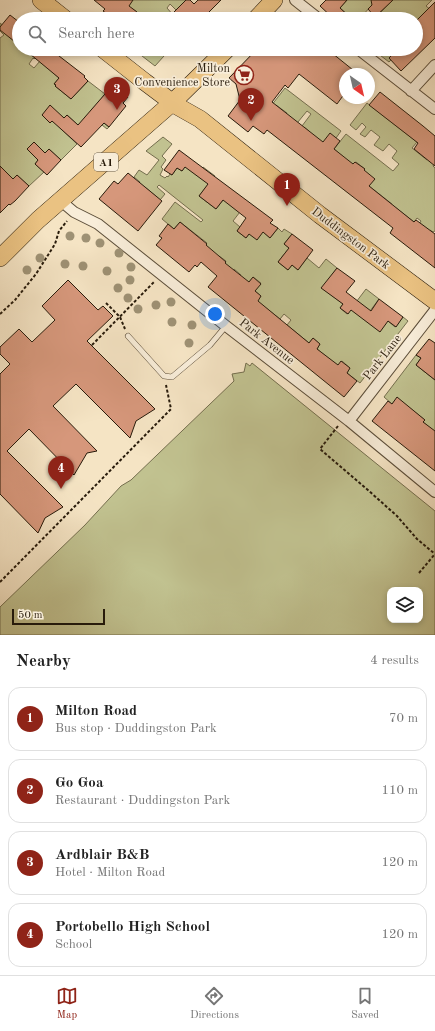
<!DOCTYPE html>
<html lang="en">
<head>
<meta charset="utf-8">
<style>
	body { margin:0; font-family:"Old Standard TT",serif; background:#f6f6f6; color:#222 }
	.controls { position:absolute; right:12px; bottom:12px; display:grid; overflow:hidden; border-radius:8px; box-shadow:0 2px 6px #0003 }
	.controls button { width:36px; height:36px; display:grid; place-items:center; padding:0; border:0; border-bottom:1px solid #e0e0e0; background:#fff; color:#222; font:20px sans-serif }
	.compass { position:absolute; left:339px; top:68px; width:36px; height:36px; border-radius:50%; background:#fff; box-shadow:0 2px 6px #0003; rotate:146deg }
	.scale { position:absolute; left:12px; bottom:10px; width:93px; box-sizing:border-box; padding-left:4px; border:2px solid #281b0b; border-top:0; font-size:11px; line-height:14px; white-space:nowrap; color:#281b0b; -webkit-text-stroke:3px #f8edd9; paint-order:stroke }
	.you { position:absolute; left:215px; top:314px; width:14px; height:14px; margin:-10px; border:3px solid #fff; border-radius:50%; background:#1a73e8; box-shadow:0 0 0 6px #1a73e833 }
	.badge { display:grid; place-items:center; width:26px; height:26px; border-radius:50%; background:#8f2418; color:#fff; font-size:13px; font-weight:700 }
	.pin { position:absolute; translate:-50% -33px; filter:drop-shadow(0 1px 2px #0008) }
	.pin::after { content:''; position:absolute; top:21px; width:14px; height:12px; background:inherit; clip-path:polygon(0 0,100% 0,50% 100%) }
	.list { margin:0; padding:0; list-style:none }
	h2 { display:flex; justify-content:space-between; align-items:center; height:52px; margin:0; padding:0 16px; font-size:17px }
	h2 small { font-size:13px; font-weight:400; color:#767676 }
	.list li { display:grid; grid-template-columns:26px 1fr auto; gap:12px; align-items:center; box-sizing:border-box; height:64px; margin:0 8px 8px; padding:0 8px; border:1px solid #e0e0e0; border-radius:12px }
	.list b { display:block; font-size:15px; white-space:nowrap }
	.list p { margin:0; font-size:13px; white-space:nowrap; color:#767676 }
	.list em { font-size:13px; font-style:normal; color:#767676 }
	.icon { flex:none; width:22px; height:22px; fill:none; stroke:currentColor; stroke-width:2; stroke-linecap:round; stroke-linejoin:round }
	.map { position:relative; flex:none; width:435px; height:635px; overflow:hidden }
	.search { position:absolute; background:#fff; box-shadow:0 2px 6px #0003; left:12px; right:12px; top:12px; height:44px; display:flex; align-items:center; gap:10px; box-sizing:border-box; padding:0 14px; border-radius:22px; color:#767676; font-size:15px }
	.sheet { height:340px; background:#fff }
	nav { display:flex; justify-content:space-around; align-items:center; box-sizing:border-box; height:56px; border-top:1px solid #e0e0e0; background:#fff; font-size:11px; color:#767676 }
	nav a { display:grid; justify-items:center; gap:2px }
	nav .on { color:#8f2418 }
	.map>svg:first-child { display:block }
	.green { fill:#c1c290; stroke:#746e4e; fill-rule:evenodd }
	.building { fill:#d6977b; stroke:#281b0b }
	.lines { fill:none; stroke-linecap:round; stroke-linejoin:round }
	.lane-casing { stroke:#5b4d39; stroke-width:6 }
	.street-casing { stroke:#5b4d39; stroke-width:12 }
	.primary-casing { stroke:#281b0b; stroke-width:18 }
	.path { stroke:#281b0b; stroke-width:2; stroke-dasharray:3 2; stroke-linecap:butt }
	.lane { stroke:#f8edd9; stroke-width:5 }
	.street { stroke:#f8edd9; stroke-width:10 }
	.primary { stroke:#eac282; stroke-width:17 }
	.tree { fill:#9e9174 }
	.labels { text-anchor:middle; stroke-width:3.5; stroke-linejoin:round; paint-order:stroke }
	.shield { fill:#f8edd9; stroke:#665a49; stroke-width:1 }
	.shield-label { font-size:11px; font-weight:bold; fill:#281b0b }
	.poi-label { font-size:12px; fill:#281b0b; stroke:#f8edd9; text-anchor:end }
	.street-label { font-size:12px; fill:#281b0b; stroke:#f8edd9 }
</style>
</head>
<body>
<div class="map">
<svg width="435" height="635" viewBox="0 0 435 635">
	<rect width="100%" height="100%" fill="#f5e4c4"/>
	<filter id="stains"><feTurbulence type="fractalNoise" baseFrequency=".005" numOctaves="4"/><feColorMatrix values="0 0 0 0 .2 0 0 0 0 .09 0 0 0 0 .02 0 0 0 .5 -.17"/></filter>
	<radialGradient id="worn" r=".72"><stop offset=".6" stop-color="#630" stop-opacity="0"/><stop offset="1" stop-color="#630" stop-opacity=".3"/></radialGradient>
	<!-- green -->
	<path class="green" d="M 125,0 L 186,0 L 185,19 L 170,4 L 167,8 L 174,16 L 170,19 L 131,19 L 137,12 L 131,8 L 129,11 Z
		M 347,0 L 374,0 L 375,2 L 359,19 L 347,19 L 349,16 L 340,8 Z
		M 393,0 L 432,0 L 426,6 L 431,10 L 416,21 L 416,19 L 374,19 Z
		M 0,23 L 19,38 L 19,49 L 24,49 L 35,58 L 34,59 L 33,58 L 29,64 L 34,68 L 40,61 L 59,78 L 54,84 L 56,85 L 55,86 L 71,99 L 88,81 L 105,94 L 98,103 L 101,109 L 96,105 L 90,111 L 109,127 L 107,129 L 102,125 L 78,125 L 67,115 L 57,125 L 77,144 L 61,160 L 49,149 L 45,153 L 34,143 L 27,149 L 38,160 L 35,164 L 44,172 L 29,186 L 17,175 L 13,179 L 0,166 L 0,38 L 4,35 L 0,31 Z
		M 133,49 L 159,49 L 164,54 L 164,56 L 155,66 Z
		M 372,49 L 396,49 L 397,50 L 389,58 L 391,60 L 389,62 Z
		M 285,88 L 341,131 L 336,138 L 323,142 L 319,147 L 305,136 L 309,131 L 304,127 L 300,132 L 302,126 L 311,114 L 307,111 L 284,139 L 281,121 L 287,113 L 276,105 L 270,113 L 267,111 Z
		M 367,103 L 417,142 L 412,148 L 427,160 L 431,155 L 435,162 L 433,166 L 435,168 L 435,231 L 433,232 L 430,230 L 425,236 L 418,226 L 421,221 L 417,218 L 414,222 L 396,208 L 389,209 L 392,204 L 369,186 L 364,170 L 365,169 L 356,162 L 353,165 L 334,149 L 346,134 L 393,171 L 399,164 L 392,158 L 397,151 L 389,144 L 383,151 L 374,145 L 380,137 L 371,130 L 365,137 L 360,134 L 366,127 L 362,123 L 356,130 L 350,125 Z
		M 163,137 L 172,144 L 162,156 L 166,160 L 161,167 L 163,169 L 160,175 L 165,178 L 167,176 L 168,177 L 170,174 L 172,175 L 177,168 L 182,171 L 185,166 L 197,175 L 203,167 L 215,176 L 199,196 L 216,209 L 224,199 L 235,209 L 243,208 L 233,221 L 240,227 L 237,231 L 246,238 L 249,234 L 263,232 L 270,238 L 278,228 L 282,232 L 284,229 L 292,234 L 284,244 L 289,248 L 278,262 L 288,270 L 292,265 L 298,270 L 307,258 L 319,268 L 326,259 L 337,268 L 322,288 L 343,304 L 340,308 L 347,314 L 366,289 L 379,299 L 364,319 L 388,321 L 395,327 L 403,317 L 408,321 L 360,383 L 347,373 L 350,368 L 342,361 L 338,366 L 317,349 L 320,344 L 313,338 L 309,343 L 287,325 L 291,320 L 284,314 L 280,319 L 257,301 L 261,296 L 255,291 L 261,283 L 253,277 L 246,286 L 236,281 L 241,275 L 234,269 L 229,275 L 223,266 L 226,261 L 219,256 L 214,260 L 201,250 L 207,243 L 180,222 L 174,229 L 162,219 L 175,202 L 201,222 L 203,220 L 159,185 L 157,187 L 165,194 L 151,211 L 158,198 L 146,188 L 130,194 L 140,182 L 134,177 L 139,170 L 147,175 L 159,160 L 146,151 Z
		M 416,355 L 421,358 L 416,365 L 435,380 L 435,432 L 423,422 L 425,420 L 397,398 L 392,404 L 384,397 Z
		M 246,363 L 250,366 L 252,363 L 435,511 L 435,635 L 0,635 L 0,607 L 85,525 L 121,486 L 131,480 L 234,381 L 232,374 L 244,372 ZM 390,590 L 420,590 L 420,620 L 390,620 Z"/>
	<!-- building -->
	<path class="building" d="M 94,0 L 133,0 L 129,6 L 137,12 L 131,19 L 114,19 L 103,11 L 105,9 Z
		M 186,0 L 190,0 L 194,4 L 198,0 L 221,0 L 202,19 L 177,19 L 172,14 Z
		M 326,0 L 347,0 L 340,8 L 352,19 L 334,19 L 320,6 Z
		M 371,0 L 393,0 L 375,17 L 368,9 L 372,5 Z
		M 435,2 L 435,38 L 401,71 L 389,58 L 398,49 L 416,49 L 416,21 Z
		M 10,15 L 19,22 L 19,45 L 0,30 L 0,27 Z
		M 24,49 L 50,49 L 85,76 L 84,77 L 88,81 L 71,99 L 55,86 L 56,85 L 54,84 L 59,78 Z
		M 257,49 L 327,49 L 358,74 L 345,74 L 345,93 L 337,104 L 299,74 L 288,88 L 285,85 L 272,102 L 323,142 L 330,133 L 340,141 L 334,149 L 353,164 L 355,162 L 365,169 L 364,170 L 375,179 L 369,186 L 414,222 L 416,220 L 435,234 L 435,268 L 390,233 L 393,228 L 267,130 L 264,134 L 253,126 L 248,132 L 228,116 L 240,100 L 236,84 L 229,78 Z
		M 118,89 L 128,97 L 123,103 L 126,106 L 109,127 L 104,123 L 81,147 L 52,121 L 50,123 L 42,115 L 50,105 L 64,118 L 67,115 L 78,125 L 105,94 L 107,96 L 110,92 L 113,95 Z
		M 380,92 L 423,126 L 435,136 L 435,166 L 414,149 L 418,143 L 369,105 Z
		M 34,142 L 45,153 L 49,149 L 61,160 L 47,175 L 35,164 L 38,160 L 27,149 Z
		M 179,150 L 273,220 L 270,223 L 278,228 L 270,238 L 263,232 L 257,240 L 249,234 L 246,238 L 237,231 L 246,218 L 223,200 L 216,209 L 199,196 L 208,184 L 185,167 L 182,171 L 177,168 L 172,175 L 164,170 Z
		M 0,166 L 13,179 L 17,175 L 29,186 L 15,201 L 10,205 L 9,204 L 0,213 Z
		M 128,173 L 162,201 L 138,231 L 99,199 L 114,181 L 118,184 Z
		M 180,222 L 207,244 L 206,245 L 226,262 L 225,263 L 249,282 L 253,277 L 261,284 L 255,291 L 261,296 L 258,301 L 309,343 L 313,338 L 320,344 L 317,349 L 338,365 L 341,361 L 350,368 L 347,373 L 357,381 L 344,397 L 208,287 L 217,276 L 201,262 L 197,267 L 195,265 L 189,272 L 156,245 L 162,238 L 159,236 L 168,224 L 174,229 Z
		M 292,234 L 313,250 L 298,270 L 292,265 L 288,270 L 278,262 L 289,248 L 284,244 Z
		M 337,268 L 355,281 L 346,292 L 371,311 L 379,299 L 403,317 L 396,327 L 388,321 L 380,332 L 351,310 L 348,314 L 340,308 L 343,304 L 321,288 Z
		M 68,280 L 98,310 L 103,306 L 113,316 L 87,341 L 155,409 L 136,421 L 130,438 L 76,384 L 53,406 L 97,451 L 87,453 L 74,475 L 29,429 L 7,451 L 63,507 L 45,518 L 38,533 L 0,494 L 0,374 L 10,364 L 0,354 L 0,347 L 19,329 L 32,342 L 55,320 L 42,306 Z
		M 429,339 L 435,343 L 435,380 L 416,365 L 421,358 L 416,355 Z
		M 397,397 L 425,420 L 423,422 L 435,431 L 435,471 L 372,421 L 388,401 L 392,404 Z"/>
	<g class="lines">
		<!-- lane casing -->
		<g class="lane-casing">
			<path id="lane" d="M 128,336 L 164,376 L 172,377 L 210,345 L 226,326"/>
		</g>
		<!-- street casing -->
		<g class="street-casing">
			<path id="street" d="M 295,0 L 319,19
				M 358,49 L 435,109
				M 411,91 L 435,65
				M 61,201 L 74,212 L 98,224 L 226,326 L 349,421 L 435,492
				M 349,421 L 435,310"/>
		</g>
		<!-- primary casing -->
		<g class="primary-casing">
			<path id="primary" d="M 41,0 L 65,19
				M 256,19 L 274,0
				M 103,49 L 145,82 L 177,106 L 200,119 L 320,215 L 435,301
				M 0,258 L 38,220 L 173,102 L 227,49"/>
		</g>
		<!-- path -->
		<path class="path" d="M 106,303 L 120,317 L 125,329
			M 0,314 L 15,300 L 36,274 L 55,244 L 59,231 L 67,221
			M 92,345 L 154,282
			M 338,426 L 320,449 L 369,491 L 397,516 L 417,539 L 435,554
			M 419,573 L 435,554
			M 0,582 L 171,409 L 166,385"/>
		<!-- lane -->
		<use href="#lane" class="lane"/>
		<!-- street -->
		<use href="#street" class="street"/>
		<!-- primary -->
		<use href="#primary" class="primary"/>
	</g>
	<!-- trees -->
	<g class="tree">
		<circle cx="70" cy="236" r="4.5"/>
		<circle cx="86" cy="238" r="4.5"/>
		<circle cx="100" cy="243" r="4.5"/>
		<circle cx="119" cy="253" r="4.5"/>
		<circle cx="40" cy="258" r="4.5"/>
		<circle cx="65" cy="264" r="4.5"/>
		<circle cx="83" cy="266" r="4.5"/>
		<circle cx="131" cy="267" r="4.5"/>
		<circle cx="27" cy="270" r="4.5"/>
		<circle cx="107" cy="271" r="4.5"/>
		<circle cx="130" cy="280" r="4.5"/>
		<circle cx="118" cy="288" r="4.5"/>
		<circle cx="128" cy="298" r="4.5"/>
		<circle cx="171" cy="302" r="4.5"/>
		<circle cx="156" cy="305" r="4.5"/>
		<circle cx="138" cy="309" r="4.5"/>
		<circle cx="172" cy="322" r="4.5"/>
		<circle cx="192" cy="325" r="4.5"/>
		<circle cx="189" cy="343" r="4.5"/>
	</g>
	<!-- icons -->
	<defs>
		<g id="supermarket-ring" transform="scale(1)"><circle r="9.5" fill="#f8edd9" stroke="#8f2418" stroke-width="1.5"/><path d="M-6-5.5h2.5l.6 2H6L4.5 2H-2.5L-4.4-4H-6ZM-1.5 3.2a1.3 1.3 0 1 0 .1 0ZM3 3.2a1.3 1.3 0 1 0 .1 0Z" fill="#8f2418"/></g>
	</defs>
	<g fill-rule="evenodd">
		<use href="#supermarket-ring" x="244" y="75"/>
	</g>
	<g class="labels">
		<!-- shield labels -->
		<rect class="shield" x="94" y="153" width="24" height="18" rx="3"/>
		<g class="shield-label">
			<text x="106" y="166">A1</text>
		</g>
		<!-- poi labels -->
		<g class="poi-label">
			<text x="230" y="72">Milton<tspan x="230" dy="14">Convenience Store</tspan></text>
		</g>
		<!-- street labels -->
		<g class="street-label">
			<text transform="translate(351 238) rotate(37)" y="4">Duddingston Park</text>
			<text transform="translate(267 341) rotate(38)" y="4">Park Avenue</text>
			<text transform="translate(382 357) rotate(-52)" y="4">Park Lane</text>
		</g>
	</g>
	<rect width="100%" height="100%" filter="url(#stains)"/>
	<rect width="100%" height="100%" fill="url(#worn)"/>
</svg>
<div class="controls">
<button><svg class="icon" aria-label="layers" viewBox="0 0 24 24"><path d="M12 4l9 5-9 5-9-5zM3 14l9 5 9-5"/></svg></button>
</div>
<svg class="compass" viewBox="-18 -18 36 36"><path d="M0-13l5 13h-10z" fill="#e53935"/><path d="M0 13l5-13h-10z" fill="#767676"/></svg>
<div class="scale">50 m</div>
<div class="you"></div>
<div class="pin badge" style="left:287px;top:206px">1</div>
<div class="pin badge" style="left:251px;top:121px">2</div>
<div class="pin badge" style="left:117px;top:110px">3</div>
<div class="pin badge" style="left:61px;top:489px">4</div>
<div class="search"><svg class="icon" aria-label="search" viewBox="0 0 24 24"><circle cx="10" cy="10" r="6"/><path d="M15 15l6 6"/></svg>Search here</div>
</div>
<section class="sheet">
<h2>Nearby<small>4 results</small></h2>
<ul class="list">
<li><span class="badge">1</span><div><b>Milton Road</b><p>Bus stop · Duddingston Park</p></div><em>70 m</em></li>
<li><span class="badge">2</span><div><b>Go Goa</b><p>Restaurant · Duddingston Park</p></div><em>110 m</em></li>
<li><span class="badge">3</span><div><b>Ardblair B&amp;B</b><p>Hotel · Milton Road</p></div><em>120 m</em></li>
<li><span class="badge">4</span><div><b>Portobello High School</b><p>School</p></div><em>120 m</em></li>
</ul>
</section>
<nav>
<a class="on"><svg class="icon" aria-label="map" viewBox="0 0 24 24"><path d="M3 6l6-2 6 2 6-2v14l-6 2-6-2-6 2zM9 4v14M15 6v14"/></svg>Map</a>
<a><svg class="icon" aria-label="directions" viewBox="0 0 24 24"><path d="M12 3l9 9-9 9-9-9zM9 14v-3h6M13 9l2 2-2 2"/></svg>Directions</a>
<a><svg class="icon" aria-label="saved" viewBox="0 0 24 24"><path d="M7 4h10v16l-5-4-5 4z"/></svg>Saved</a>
</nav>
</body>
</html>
